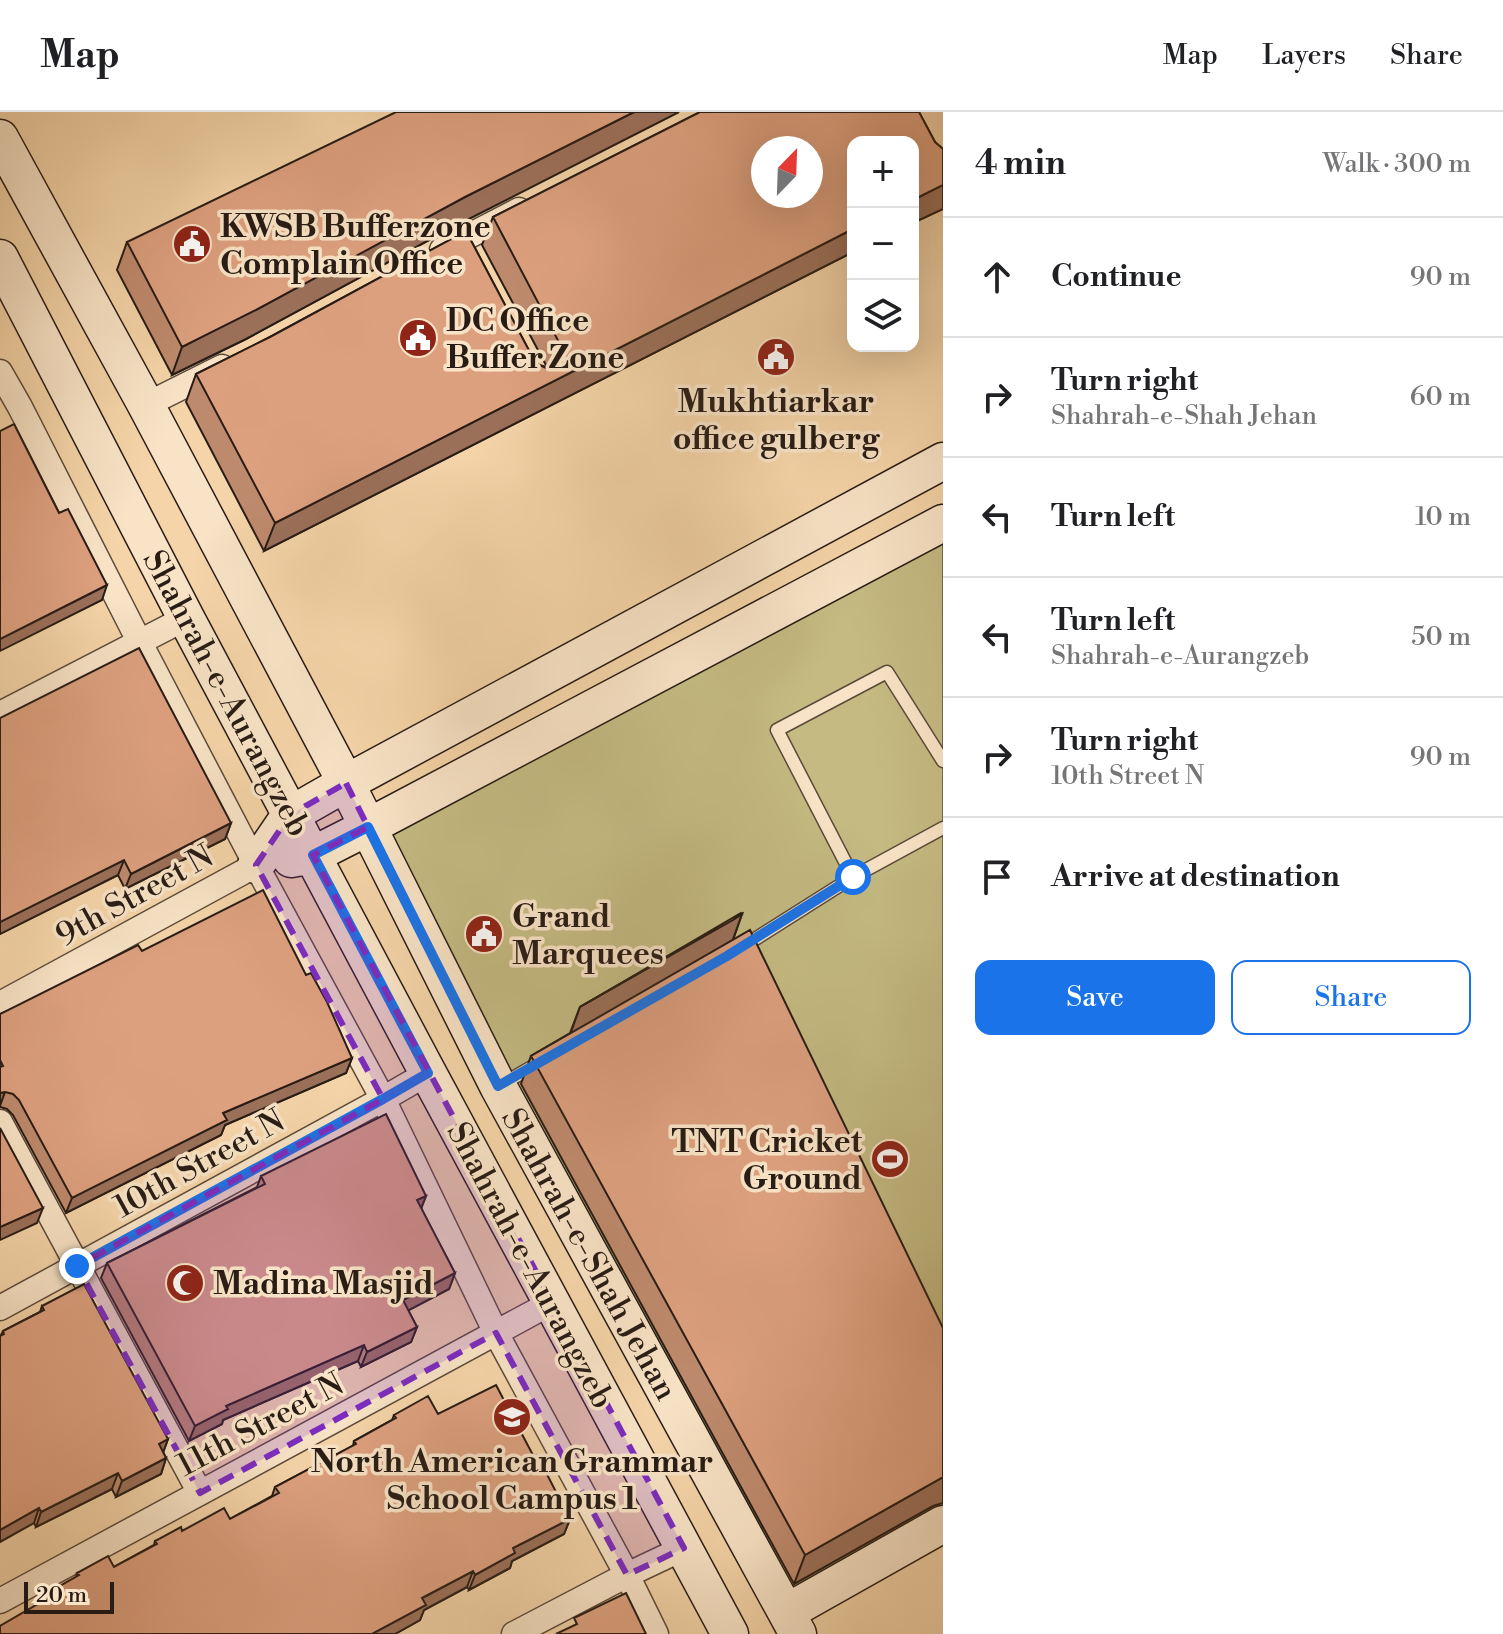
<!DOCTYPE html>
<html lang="en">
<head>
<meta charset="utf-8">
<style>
	body { margin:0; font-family:"Libre Bodoni",serif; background:#f2f2f2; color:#202124 }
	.controls { position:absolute; right:24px; top:24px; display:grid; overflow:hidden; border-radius:16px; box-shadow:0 8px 32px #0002 }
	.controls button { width:72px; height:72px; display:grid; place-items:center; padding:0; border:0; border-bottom:2px solid #e0e0e0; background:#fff; color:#202124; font:40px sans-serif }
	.compass { position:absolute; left:751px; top:24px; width:72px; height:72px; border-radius:50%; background:#fff; box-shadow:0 8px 32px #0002; rotate:23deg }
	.scale { position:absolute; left:24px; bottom:20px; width:90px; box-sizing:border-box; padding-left:8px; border:4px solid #281c15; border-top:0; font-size:22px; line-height:28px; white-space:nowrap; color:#281c15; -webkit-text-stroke:6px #f8e3c6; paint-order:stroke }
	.stop { position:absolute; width:24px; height:24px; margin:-18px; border:6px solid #1a73e8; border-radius:50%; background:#fff }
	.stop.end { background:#1a73e8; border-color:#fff; box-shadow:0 2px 8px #0008 }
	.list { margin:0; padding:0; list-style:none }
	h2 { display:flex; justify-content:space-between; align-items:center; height:104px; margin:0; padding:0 32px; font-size:34px }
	h2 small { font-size:26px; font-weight:400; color:#757577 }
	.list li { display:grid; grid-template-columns:52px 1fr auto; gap:24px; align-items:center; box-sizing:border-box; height:120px; padding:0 32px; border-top:2px solid #e0e0e0 }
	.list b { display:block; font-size:30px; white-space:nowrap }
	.list p { margin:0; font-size:26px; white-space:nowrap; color:#757577 }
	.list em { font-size:26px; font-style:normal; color:#757577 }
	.actions { display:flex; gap:16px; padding:24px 32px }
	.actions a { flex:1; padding:18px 0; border:2px solid #1a73e8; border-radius:16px; text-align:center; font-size:28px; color:#1a73e8 }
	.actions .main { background:#1a73e8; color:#fff }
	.icon { flex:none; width:44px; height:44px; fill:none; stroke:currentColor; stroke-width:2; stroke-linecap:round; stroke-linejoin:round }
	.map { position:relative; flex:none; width:943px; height:1522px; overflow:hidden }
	header { display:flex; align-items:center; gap:48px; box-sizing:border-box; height:112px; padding:0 40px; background:#fff; border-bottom:2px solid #e0e0e0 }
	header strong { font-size:38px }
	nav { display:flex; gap:44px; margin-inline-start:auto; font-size:28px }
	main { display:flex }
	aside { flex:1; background:#fff }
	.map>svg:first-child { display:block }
	.green { fill:#c4ba82; stroke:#766b4c; stroke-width:2 }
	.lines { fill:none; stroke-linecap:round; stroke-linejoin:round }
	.lane-casing { stroke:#5b4a3a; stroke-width:15 }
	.street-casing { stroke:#5b4a3a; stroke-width:27 }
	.secondary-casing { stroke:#281c15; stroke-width:39 }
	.lane { stroke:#f8e3c6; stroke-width:12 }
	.street { stroke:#f8e3c6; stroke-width:24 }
	.secondary { stroke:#f8e3c6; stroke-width:36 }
	.wall { fill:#be8a6d; stroke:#281c15; stroke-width:2; fill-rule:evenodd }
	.shaded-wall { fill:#9b7059; stroke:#281c15; stroke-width:2 }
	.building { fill:#dda07f; stroke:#281c15; stroke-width:2; fill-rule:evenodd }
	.route { stroke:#1a73e8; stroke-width:10 }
	.marked { fill:#7b2cbf; fill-opacity:0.2; stroke:#7b2cbf; stroke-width:6; stroke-dasharray:16 10; stroke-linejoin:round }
	.labels { text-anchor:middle; stroke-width:7; stroke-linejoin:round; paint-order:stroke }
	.poi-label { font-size:32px; font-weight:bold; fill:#281c15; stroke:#f8e3c6; text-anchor:start }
	.street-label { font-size:32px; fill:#281c15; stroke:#f8e3c6 }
</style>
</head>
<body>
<header>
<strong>Map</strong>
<nav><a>Map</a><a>Layers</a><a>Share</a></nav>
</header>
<main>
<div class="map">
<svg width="943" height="1522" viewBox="0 0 943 1522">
	<rect width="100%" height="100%" fill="#f4d4a8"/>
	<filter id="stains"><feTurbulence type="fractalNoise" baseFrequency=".0025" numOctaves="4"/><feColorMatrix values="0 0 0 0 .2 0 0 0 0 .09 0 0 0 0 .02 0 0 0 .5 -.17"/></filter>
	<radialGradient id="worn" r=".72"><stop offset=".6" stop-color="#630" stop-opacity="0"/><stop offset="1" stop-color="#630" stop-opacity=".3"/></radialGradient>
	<!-- green -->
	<path class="green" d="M 943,406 L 943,1408 L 777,1499 L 367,717 Z"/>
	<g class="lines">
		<!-- lane casing -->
		<g class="lane-casing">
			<path id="lane" d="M 853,765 L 777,618 L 887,560 L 943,649
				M 741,836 L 853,765 L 943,716
				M 501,973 L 537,952"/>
		</g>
		<!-- street casing -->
		<g class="street-casing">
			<path id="street" d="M 442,138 L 519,98
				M 0,260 L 20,295 L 139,529 L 256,753 L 383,987 L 496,1221 L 627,1463 L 656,1522
				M 146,293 L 222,255
				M 0,602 L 186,506
				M 0,892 L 256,753
				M 0,1010 L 200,1381
				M 0,1196 L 383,987 L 428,961
				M 0,1489 L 551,1191
				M 514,1522 L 627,1463 L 684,1436"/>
		</g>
		<!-- secondary casing -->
		<g class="secondary-casing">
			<path id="secondary" d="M 0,26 L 146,293 L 346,671 L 498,974 L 798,1522
				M 0,146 L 186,506 L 428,961 L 730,1522
				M 291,747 L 313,743 L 368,715 L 943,411
				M 256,753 L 290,703 L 346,671 L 943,349
				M 787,1500 L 943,1412"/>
		</g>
		<!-- lane -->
		<use href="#lane" class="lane"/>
		<!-- street -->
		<use href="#street" class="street"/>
		<!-- secondary -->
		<use href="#secondary" class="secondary"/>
	</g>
	<!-- wall -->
	<path class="wall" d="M 700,0 L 919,0 L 935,30 L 943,37 L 943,97 L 913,111 L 913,30 L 853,30 L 853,140 L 264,439 L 186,290 L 196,262 L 270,225 L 466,119 L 534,248 L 539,253 L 547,255 L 482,133 L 493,105 ZM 763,36 L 811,36 L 811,84 L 763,84 Z
		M 455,114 L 246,227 L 172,263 L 117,158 L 127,130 Z
		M 0,606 L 231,711 L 225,727 L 125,777 L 118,763 L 0,822 Z
		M 742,802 L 733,828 L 933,1394 L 794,1472 L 521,972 L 531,944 L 570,921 L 580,895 Z
		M 142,839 L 306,863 L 352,946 L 346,961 L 225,1013 L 221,1023 L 66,1101 L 13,1003 L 7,997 L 0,995 L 0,902 Z
		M 261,1064 L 426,1084 L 421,1097 L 455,1161 L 449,1177 L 408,1198 L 417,1215 L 411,1230 L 361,1255 L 358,1249 L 223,1308 L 222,1312 L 189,1329 L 101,1166 L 107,1151 L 257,1075 Z
		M 42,1194 L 168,1327 L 163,1341 L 166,1346 L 161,1362 L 116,1385 L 112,1377 L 36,1415 L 34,1411 L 1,1223 L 3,1219 L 40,1200 Z
		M 438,1302 L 534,1345 L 570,1407 L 564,1422 L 512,1449 L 510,1456 L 469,1478 L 467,1475 L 424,1498 L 420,1508 L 395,1522 L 0,1522 L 36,1493 L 39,1486 L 76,1465 L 77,1461 L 114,1455 L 154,1433 L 155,1429 L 182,1419 L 230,1407 L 272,1384 L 275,1375 L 353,1334 L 354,1329 L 392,1308 L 394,1303 Z"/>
	<!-- shaded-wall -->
	<path class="shaded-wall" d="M 634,0 L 679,0 L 455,114 L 246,227 L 172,263 L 182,235 L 465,85 Z
		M 943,73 L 943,97 L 913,111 L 913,88 Z
		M 853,117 L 853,140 L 264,439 L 275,411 Z
		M 107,473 L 102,488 L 0,539 L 0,527 Z
		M 231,711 L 225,727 L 125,777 L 131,762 Z
		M 124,748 L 118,763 L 0,822 L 0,810 Z
		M 742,802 L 732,830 L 570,923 L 580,895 Z
		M 352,946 L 346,961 L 225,1013 L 221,1023 L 66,1101 L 72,1086 L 223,1001 Z
		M 5,980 L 0,994 L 0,981 Z
		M 426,1084 L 420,1099 L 417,1088 Z
		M 43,1096 L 37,1111 L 0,1128 L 0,1115 Z
		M 455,1161 L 449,1177 L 398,1204 L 403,1188 Z
		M 417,1215 L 411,1230 L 361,1255 L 367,1240 Z
		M 364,1233 L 358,1249 L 223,1308 L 222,1312 L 189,1329 L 195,1314 L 226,1294 Z
		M 168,1327 L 162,1343 L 159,1332 Z
		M 166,1346 L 161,1362 L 116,1385 L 122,1369 Z
		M 118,1361 L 112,1377 L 36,1415 L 41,1400 Z
		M 943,1365 L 943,1391 L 933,1394 L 794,1472 L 805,1443 Z
		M 39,1396 L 34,1411 L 0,1430 L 0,1418 Z
		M 570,1407 L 564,1422 L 512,1449 L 510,1456 L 469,1478 L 475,1463 L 513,1436 Z
		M 473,1459 L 467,1475 L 424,1498 L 420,1508 L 395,1522 L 372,1522 L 422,1486 Z"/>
	<!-- building -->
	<path class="building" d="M 396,0 L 634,0 L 465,85 L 256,198 L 182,235 L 127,130 Z
		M 700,0 L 919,0 L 935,30 L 943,37 L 943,73 L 913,88 L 913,30 L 853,30 L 853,117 L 275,411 L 196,262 L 270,225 L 466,119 L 534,248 L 539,253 L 546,256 L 555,254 L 560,248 L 562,242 L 561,234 L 493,105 ZM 763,36 L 811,36 L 811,84 L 763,84 Z
		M 14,312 L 59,401 L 68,397 L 107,473 L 0,527 L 0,319 Z
		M 139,536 L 231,711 L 131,762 L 124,748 L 0,810 L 0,606 Z
		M 263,778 L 306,863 L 311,861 L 327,890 L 352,946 L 223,1001 L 227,1008 L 72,1086 L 19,988 L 13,982 L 5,980 L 0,981 L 0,955 L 3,954 L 0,948 L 0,902 L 138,833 L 142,839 Z
		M 741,801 L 742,802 L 733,808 L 580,895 Z
		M 750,818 L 943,1216 L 943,1365 L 805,1443 L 531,944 Z
		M 386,1002 L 426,1084 L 417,1088 L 455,1161 L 403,1188 L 417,1215 L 367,1240 L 364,1233 L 226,1294 L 228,1297 L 195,1314 L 107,1151 L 265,1072 L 261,1064 Z
		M 0,1016 L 43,1096 L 0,1115 Z
		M 84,1172 L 168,1327 L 159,1332 L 166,1346 L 122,1369 L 118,1361 L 41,1400 L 39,1396 L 0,1418 L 0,1224 L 4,1222 L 3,1219 L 44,1198 L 42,1194 Z
		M 496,1273 L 534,1345 L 537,1343 L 570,1407 L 513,1436 L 515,1441 L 475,1463 L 473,1459 L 422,1486 L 426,1493 L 372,1522 L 0,1522 L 0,1514 L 41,1490 L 39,1486 L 79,1463 L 77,1461 L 108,1444 L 114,1455 L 157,1432 L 155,1429 L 181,1415 L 182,1419 L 224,1396 L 230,1407 L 279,1381 L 275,1375 L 356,1332 L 354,1329 L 396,1306 L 394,1303 L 428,1284 L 438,1302 Z
		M 626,1481 L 646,1522 L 556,1522 L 577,1512 L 574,1506 Z"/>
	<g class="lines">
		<!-- route -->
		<path class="route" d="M 77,1154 L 383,987 L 428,961 L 313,743 L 368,715 L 498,974 L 727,844 L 853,765"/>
	</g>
	<!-- marked area -->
	<path class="marked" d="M 346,671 L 368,715 L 313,743 L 684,1436 L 627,1463 L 496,1221 L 200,1381 L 77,1154 L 383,987 L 256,753 L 290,703 Z"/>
	<!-- icons -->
	<defs>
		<g id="civic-disc" transform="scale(2)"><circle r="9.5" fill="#8f2418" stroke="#f8e3c6"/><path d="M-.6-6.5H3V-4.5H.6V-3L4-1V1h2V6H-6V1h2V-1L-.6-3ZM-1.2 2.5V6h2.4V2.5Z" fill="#fff"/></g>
		<g id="stadium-disc" transform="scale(2)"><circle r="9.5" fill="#8f2418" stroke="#f8e3c6"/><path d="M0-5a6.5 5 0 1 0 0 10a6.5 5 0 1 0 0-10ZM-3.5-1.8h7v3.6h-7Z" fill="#fff"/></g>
		<g id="mosque-disc" transform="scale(2)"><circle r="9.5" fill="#8f2418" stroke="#f8e3c6"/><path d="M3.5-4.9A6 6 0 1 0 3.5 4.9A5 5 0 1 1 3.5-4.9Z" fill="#fff"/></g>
		<g id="school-disc" transform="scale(2)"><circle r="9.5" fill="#8f2418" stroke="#f8e3c6"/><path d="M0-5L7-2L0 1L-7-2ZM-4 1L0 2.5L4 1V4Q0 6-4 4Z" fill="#fff"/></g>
	</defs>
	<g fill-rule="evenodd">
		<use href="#civic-disc" x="192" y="132"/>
		<use href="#civic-disc" x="418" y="226"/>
		<use href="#civic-disc" x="776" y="245"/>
		<use href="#civic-disc" x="484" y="822"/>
		<use href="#stadium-disc" x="890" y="1047"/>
		<use href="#mosque-disc" x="185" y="1171"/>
		<use href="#school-disc" x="512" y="1305"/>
	</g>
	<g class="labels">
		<!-- poi labels -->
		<g class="poi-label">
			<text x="220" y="125">KWSB Bufferzone<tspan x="220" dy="37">Complain Office</tspan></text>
			<text x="446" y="219">DC Office<tspan x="446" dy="37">Buffer Zone</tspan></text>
			<text x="776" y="300" text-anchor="middle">Mukhtiarkar<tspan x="776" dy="37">office gulberg</tspan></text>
			<text x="512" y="815">Grand<tspan x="512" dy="37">Marquees</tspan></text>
			<text x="862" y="1040" text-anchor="end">TNT Cricket<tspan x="862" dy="37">Ground</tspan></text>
			<text x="213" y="1182">Madina Masjid</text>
			<text x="512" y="1360" text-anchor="middle">North American Grammar<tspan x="512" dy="37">School Campus 1</tspan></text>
		</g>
		<!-- street labels -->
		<g class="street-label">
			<text transform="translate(227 581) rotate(62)" y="11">Shahrah-e-Aurangzeb</text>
			<text transform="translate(134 783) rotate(-29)" y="11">9th Street N</text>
			<text transform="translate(199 1051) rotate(-29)" y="11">10th Street N</text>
			<text transform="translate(590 1142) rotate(61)" y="11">Shahrah-e-Shah Jehan</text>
			<text transform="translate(531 1153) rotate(62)" y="11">Shahrah-e-Aurangzeb</text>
			<text transform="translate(260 1312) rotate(-28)" y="11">11th Street N</text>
		</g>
	</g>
	<rect width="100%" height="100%" filter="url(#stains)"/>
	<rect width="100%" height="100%" fill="url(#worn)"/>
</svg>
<div class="controls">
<button>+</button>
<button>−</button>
<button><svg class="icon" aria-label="layers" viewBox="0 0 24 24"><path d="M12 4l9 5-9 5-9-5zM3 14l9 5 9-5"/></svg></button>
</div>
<svg class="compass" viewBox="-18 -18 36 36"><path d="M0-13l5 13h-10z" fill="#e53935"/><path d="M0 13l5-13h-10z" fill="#757577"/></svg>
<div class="scale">20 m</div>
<div class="stop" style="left:853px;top:765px"></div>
<div class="stop end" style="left:77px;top:1154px"></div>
</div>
<aside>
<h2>4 min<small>Walk · 300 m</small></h2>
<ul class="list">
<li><svg class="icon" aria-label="ahead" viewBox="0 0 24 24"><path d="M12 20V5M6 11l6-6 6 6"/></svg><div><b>Continue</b></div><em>90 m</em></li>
<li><svg class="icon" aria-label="right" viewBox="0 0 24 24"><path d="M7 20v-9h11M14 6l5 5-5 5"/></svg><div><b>Turn right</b><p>Shahrah-e-Shah Jehan</p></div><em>60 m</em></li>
<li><svg class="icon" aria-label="left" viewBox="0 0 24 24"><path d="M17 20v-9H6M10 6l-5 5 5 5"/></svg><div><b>Turn left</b></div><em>10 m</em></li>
<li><svg class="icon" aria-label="left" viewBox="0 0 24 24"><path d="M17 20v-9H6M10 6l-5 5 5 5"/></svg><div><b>Turn left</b><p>Shahrah-e-Aurangzeb</p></div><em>50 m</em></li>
<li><svg class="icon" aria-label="right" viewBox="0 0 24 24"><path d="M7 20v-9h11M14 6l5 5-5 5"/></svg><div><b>Turn right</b><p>10th Street N</p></div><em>90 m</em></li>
<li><svg class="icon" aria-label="arrive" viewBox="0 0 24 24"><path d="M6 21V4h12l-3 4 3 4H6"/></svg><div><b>Arrive at destination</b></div></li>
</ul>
<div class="actions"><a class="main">Save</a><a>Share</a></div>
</aside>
</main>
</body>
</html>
